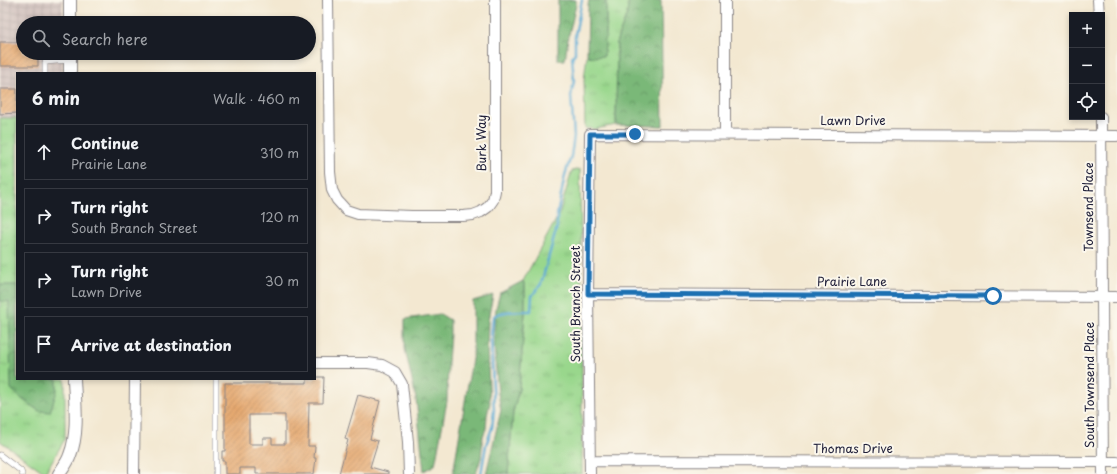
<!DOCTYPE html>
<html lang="en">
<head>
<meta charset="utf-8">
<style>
	body { margin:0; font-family:"Playpen Sans",sans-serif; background:#242831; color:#f1f3f6 }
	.controls { position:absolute; right:12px; top:12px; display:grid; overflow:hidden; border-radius:0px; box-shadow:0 2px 6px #0003 }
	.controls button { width:36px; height:36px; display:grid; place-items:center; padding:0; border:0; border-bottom:1px solid #363941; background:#171b24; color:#f1f3f6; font:20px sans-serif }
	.stop { position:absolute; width:12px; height:12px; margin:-9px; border:3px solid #1f6fb2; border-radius:50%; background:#fff }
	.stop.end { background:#1f6fb2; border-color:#fff; box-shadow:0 1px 4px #0008 }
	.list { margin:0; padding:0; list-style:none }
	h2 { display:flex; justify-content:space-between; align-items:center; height:52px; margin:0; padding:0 16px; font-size:17px }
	h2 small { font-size:13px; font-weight:400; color:#9ea1a6 }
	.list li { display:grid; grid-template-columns:26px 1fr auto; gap:12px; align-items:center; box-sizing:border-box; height:56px; margin:0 8px 8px; padding:0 8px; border:1px solid #363941; border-radius:0px }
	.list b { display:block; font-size:15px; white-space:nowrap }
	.list p { margin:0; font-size:13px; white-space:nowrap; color:#9ea1a6 }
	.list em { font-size:13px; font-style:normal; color:#9ea1a6 }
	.icon { flex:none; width:22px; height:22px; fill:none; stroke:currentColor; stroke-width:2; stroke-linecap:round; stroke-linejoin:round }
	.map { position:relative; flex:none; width:1117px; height:474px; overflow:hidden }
	.search { position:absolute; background:#171b24; box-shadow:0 2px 6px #0003; left:16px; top:16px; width:300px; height:44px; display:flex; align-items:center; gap:10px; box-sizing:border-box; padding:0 14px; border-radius:22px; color:#9ea1a6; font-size:15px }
	.panel { position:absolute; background:#171b24; box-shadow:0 2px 6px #0003; left:16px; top:72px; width:300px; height:308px; border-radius:0px }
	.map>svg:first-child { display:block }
	.industrial { fill:url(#industrial-grid) }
	.grass { fill:url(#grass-tufts); stroke:#5e7c64 }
	.forest { fill:url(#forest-crowns); stroke:#4e6d5a }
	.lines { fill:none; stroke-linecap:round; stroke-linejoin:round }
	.stream { stroke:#59a9d3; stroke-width:2.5 }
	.building { fill:url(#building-hatch); fill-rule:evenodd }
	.service-casing { stroke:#8a8586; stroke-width:6 }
	.minor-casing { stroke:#8a8586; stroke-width:12 }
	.tertiary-casing { stroke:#8a8586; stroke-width:14 }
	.service { stroke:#fff; stroke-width:5 }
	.minor { stroke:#fff; stroke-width:10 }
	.tertiary { stroke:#fff; stroke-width:12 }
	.route { stroke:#1f6fb2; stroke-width:5 }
	.labels { text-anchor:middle; stroke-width:4; stroke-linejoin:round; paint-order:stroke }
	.street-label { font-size:12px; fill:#22223b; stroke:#fbf7ec }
</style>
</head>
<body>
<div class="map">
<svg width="1117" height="474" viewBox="0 0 1117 474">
	<defs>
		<pattern id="industrial-grid" width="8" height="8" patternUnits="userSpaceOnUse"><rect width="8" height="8" fill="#d0c0bc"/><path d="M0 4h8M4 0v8" fill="none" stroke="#b2a5a2"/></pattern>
		<pattern id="grass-tufts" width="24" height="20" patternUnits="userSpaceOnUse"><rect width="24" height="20" fill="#99d78c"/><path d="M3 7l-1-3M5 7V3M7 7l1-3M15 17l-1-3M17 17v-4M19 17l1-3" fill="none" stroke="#84b87a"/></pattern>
		<pattern id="forest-crowns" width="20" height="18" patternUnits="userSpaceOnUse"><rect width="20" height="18" fill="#7ab878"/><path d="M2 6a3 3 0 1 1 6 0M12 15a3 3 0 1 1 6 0" fill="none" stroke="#649564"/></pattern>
		<pattern id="building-hatch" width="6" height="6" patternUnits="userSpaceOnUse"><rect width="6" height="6" fill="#e4a56a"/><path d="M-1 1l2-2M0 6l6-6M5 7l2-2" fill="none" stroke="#b88658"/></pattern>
	</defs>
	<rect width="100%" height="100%" fill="#fbf7ec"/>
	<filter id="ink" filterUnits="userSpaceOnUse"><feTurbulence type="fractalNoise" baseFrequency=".025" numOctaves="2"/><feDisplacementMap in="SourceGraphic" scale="8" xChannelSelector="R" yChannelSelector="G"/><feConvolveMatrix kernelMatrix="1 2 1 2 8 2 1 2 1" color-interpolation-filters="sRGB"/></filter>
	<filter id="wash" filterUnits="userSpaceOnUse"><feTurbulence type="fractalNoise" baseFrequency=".012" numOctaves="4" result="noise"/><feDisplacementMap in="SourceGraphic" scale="16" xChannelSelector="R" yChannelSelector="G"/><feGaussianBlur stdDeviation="0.9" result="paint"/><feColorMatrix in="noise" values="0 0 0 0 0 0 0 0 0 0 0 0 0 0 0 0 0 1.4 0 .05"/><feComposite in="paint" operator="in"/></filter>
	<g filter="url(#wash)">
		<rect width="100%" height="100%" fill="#f3e8d1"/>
		<!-- industrial -->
		<path class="industrial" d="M 0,0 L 63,0 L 63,23 L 23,23 L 23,53 L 63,53 L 63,73 L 17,73 L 17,118 L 0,118 Z"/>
		<!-- grass -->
		<path class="grass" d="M 606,0 L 629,0 L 627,14 L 617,40 L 616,125 L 595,129 L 585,128 L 584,79 L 587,55 L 592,57 L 606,34 Z
			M 0,118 L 17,118 L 17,379 L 65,379 L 65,439 L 45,473 L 0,441 Z
			M 580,169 L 582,308 L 582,474 L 508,474 L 513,412 L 519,389 L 525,313 L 525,286 L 523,281 L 559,214 L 572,171 Z"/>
		<!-- forest -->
		<path class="forest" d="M 558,0 L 576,0 L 576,5 L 568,39 L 565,60 L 558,60 Z
			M 589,0 L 606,0 L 606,34 L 604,56 L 592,57 L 587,55 L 588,5 Z
			M 629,0 L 661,0 L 663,126 L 616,125 L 617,40 L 627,14 Z
			M 523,281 L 525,286 L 525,313 L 519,389 L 513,412 L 508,474 L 486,474 L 501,410 L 498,393 L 494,346 L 494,329 L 496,308 L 500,293 Z
			M 0,285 L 17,285 L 17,379 L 57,379 L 57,391 L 50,412 L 39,411 L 23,400 L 11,389 L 9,302 L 0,301 Z
			M 493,295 L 488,320 L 487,349 L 490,403 L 487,415 L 486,429 L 483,436 L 481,458 L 476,474 L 453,474 L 473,353 L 473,301 Z
			M 440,314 L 450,320 L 450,334 L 448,363 L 447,401 L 435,465 L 424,471 L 416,399 L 405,349 L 405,319 Z"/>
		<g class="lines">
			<!-- stream -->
			<path class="stream" d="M 481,474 L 486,445 L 492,428 L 494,410 L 491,339 L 493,317 C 500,310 521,311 531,311 L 532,296 L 541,284 L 557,227 L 557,215 L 565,175 L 571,156 L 574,136 L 571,96 L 574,81 L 572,57 L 575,53 L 575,35 L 582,0"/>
		</g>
		<g id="blocks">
			<!-- building -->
			<path class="building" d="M 0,42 L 23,42 L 23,53 L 38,53 L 38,66 L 0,66 Z
				M 0,89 L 17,89 L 17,113 L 0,114 Z
				M 315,377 L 324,377 L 323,403 L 309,403 L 308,446 L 315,446 L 314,458 L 316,458 L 314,474 L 256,474 L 256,468 L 240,468 L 240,474 L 225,474 L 225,461 L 222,461 L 222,451 L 225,451 L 225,383 L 307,383 L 307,379 L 315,379 ZM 249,415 L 285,415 L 285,444 L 272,444 L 272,438 L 263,438 L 263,444 L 249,444 Z
				M 358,395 L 380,401 L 370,439 L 378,441 L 370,467 L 388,472 L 388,474 L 339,474 L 348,440 L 345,439 Z"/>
		</g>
	</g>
	<g filter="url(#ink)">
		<use href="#blocks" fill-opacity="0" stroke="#8a8586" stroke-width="1"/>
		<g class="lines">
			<!-- service casing -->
			<g class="service-casing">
				<path id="service" d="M 45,73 L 45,62 L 69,60
					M 216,379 L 216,474
					M 0,455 L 21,471 L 22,474"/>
			</g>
			<!-- minor casing -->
			<g class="minor-casing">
				<path id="minor" d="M 328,0 L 330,172 L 332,190 L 337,200 L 346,210 L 358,214 L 412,216 L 463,216 L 473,215 L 481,212 L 488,207 L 493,200 L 495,191 L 495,0
					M 1098,0 L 1099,15
					M 1101,117 L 1103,474
					M 725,134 L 725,0
					M 588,294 L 1117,297
					M 315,363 L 368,363 L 382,365 L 395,372 L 402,384 L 408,442 L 409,474
					M 590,461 L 1117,462
					M 134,474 L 135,379
					M 590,474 L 588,294 L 590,134 L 1117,136"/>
			</g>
			<!-- tertiary casing -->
			<g class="tertiary-casing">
				<path id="tertiary" d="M 70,0 L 70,23
					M 70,53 L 70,73
					M 59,474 C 63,468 68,462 70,455 C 79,433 75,402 74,379"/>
			</g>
			<!-- service -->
			<use href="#service" class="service"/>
			<!-- minor -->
			<use href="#minor" class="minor"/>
			<!-- tertiary -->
			<use href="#tertiary" class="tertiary"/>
		</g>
	</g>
	<g class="lines" filter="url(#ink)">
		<!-- route -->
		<path class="route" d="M 635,134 L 590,134 L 588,294 L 993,296"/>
	</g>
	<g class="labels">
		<!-- street labels -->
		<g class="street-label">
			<text x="853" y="125">Lawn Drive</text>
			<text transform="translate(482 143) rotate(-90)" y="4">Burk Way</text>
			<text transform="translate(1089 207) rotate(-90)" y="4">Townsend Place</text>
			<text x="852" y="286">Prairie Lane</text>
			<text transform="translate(576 304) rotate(-90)" y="4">South Branch Street</text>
			<text transform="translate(1090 385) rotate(-90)" y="4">South Townsend Place</text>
			<text x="853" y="453">Thomas Drive</text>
		</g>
	</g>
</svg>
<div class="controls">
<button>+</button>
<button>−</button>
<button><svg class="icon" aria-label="locate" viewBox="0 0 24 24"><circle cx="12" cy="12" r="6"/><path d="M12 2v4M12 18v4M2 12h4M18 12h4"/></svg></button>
</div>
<div class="stop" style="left:993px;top:296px"></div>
<div class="stop end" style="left:635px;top:134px"></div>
<div class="search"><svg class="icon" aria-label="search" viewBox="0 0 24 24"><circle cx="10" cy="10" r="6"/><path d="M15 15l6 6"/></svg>Search here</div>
<section class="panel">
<h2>6 min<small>Walk · 460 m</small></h2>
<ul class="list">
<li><svg class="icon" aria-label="ahead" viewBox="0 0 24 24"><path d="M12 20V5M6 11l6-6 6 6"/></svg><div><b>Continue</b><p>Prairie Lane</p></div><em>310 m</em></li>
<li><svg class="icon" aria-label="right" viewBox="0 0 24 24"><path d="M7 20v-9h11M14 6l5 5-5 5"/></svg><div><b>Turn right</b><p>South Branch Street</p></div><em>120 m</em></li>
<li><svg class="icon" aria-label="right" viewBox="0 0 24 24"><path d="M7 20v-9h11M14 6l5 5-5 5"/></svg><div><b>Turn right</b><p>Lawn Drive</p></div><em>30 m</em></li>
<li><svg class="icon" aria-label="arrive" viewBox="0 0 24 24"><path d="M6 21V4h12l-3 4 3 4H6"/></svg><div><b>Arrive at destination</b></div></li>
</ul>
</section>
</div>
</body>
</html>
